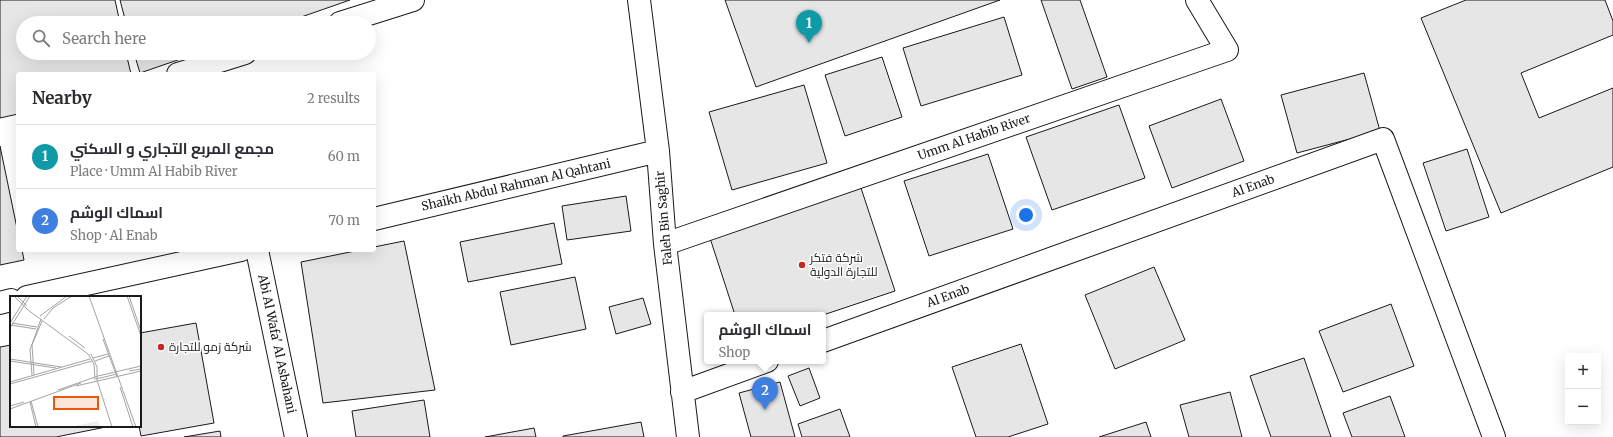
<!DOCTYPE html>
<html lang="en">
<head>
<meta charset="utf-8">
<style>
	body { margin:0; font-family:Merriweather,Cairo,serif; background:#f7f7f7; color:#2b2b33 }
	.controls { position:absolute; right:12px; bottom:12px; display:grid; overflow:hidden; border-radius:4px; box-shadow:0 4px 16px #0002 }
	.controls button { width:36px; height:36px; display:grid; place-items:center; padding:0; border:0; border-bottom:1px solid #e1e1e2; background:#fff; color:#2b2b33; font:20px sans-serif }
	.you { position:absolute; left:1026px; top:215px; width:14px; height:14px; margin:-10px; border:3px solid #fff; border-radius:50%; background:#1a73e8; box-shadow:0 0 0 6px #1a73e833 }
	.badge { display:grid; place-items:center; width:26px; height:26px; border-radius:50%; background:#d93025; color:#fff; font-size:13px; font-weight:700 }
	.pin { position:absolute; translate:-50% -33px; filter:drop-shadow(0 1px 2px #0008) }
	.pin::after { content:''; position:absolute; top:21px; width:14px; height:12px; background:inherit; clip-path:polygon(0 0,100% 0,50% 100%) }
	.popup { position:absolute; left:704px; top:312px; width:122px; height:52px; box-sizing:border-box; display:grid; place-content:center; border-radius:4px; background:#fff; filter:drop-shadow(0 1px 3px #0005); font-size:13px; white-space:nowrap; color:#7c7c81 }
	.popup b { font-size:15px; color:#2b2b33 }
	.popup::after { content:''; position:absolute; left:50%; top:100%; margin-left:-8px; border:8px solid transparent; border-top-color:#fff }
	.list { margin:0; padding:0; list-style:none }
	h2 { display:flex; justify-content:space-between; align-items:center; height:52px; margin:0; padding:0 16px; font-size:17px }
	h2 small { font-size:13px; font-weight:400; color:#7c7c81 }
	.list li { display:grid; grid-template-columns:26px 1fr auto; gap:12px; align-items:center; box-sizing:border-box; height:64px; padding:0 16px; border-top:1px solid #e1e1e2 }
	.list b { display:block; font-size:15px; white-space:nowrap }
	.list p { margin:0; font-size:13px; white-space:nowrap; color:#7c7c81 }
	.list em { font-size:13px; font-style:normal; color:#7c7c81 }
	.icon { flex:none; width:22px; height:22px; fill:none; stroke:currentColor; stroke-width:2; stroke-linecap:round; stroke-linejoin:round }
	.map { position:relative; flex:none; width:1613px; height:437px; overflow:hidden }
	.search { position:absolute; background:#fff; box-shadow:0 4px 16px #0002; left:16px; top:16px; width:360px; height:44px; display:flex; align-items:center; gap:10px; box-sizing:border-box; padding:0 14px; border-radius:22px; color:#7c7c81; font-size:15px }
	.panel { position:absolute; background:#fff; box-shadow:0 4px 16px #0002; left:16px; top:72px; width:360px; height:180px; border-radius:4px }
	.map>svg:first-child { display:block }
	.building { fill:#e6e6e6; stroke:#1a1a1a }
	.lines { fill:none; stroke-linecap:round; stroke-linejoin:round }
	.street-casing { stroke:#1a1a1a; stroke-width:24 }
	.street { stroke:#fff; stroke-width:22 }
	.poi-dot { fill:#c62828; stroke:#fff; stroke-width:1.5 }
	.labels { text-anchor:middle; stroke-width:3; stroke-linejoin:round; paint-order:stroke }
	.street-label { font-size:12px; fill:#1a1a1a; stroke:#fff }
	.poi-label { font-size:12px; fill:#1a1a1a; stroke:#fff; text-anchor:start }
	.inset-road { fill:none; stroke:#a3a3a3; stroke-width:1 }
	.view { fill:#e8590c; fill-opacity:0.15; stroke:#e8590c; stroke-width:2 }
	.inset-edge { fill:none; stroke:#1a1a1a; stroke-width:2 }
</style>
</head>
<body>
<div class="map">
<svg width="1613" height="437" viewBox="0 0 1613 437">
	<rect width="100%" height="100%" fill="#fff"/>
	<!-- building -->
	<path class="building" d="M 0,0 L 115,0 L 120,23 L 23,23 L 23,53 L 126,53 L 131,74 L 18,74 L 18,114 L 0,118 Z
		M 120,0 L 350,0 L 284,23 L 126,23 Z
		M 725,0 L 1000,0 L 756,87 Z
		M 1041,0 L 1080,0 L 1107,77 L 1072,89 Z
		M 1466,0 L 1605,0 L 1613,21 L 1613,35 L 1521,73 L 1539,118 L 1613,88 L 1613,167 L 1501,213 L 1421,18 Z
		M 1004,17 L 1022,75 L 921,106 L 903,48 Z
		M 134,53 L 198,53 L 140,73 Z
		M 882,57 L 902,117 L 845,136 L 825,75 Z
		M 1364,73 L 1380,131 L 1297,153 L 1281,95 Z
		M 804,85 L 827,163 L 732,190 L 709,112 Z
		M 1221,99 L 1244,161 L 1172,188 L 1149,126 Z
		M 1119,105 L 1145,178 L 1052,210 L 1026,137 Z
		M 0,146 L 18,233 L 18,250 L 22,250 L 24,260 L 0,265 Z
		M 1467,149 L 1489,217 L 1446,231 L 1423,163 Z
		M 988,154 L 1013,229 L 929,256 L 904,181 Z
		M 861,188 L 895,291 L 823,315 L 735,315 L 710,238 Z
		M 626,196 L 631,231 L 567,240 L 562,206 Z
		M 554,223 L 562,264 L 468,282 L 460,242 Z
		M 404,241 L 435,390 L 323,403 L 301,262 L 360,250 L 374,250 L 374,247 Z
		M 1154,267 L 1185,340 L 1115,369 L 1085,295 Z
		M 575,277 L 586,329 L 511,345 L 500,292 Z
		M 643,298 L 651,324 L 616,334 L 609,307 Z
		M 1391,304 L 1414,366 L 1343,392 L 1319,331 Z
		M 196,323 L 214,423 L 141,436 L 139,426 L 140,333 Z
		M 1021,344 L 1048,424 L 1008,437 L 976,437 L 952,367 Z
		M 11,345 L 11,426 L 111,426 L 56,437 L 0,437 L 0,347 Z
		M 1304,358 L 1331,437 L 1271,437 L 1250,376 Z
		M 809,368 L 820,398 L 800,406 L 788,376 Z
		M 780,382 L 795,437 L 751,437 L 739,393 Z
		M 1230,392 L 1242,437 L 1189,437 L 1180,405 Z
		M 1390,396 L 1405,437 L 1352,437 L 1343,413 Z
		M 424,400 L 430,437 L 356,437 L 352,411 Z
		M 840,409 L 850,437 L 802,437 L 798,424 Z
		M 641,422 L 644,437 L 563,437 L 563,436 Z
		M 1146,422 L 1151,437 L 1099,437 Z
		M 534,428 L 536,437 L 485,437 Z
		M 220,431 L 221,437 L 184,437 Z"/>
	<g class="lines">
		<!-- street casing -->
		<g class="street-casing">
			<path id="street" d="M 639,0 L 658,151 L 665,244 L 688,437
				M 340,23 L 413,0
				M 178,74 L 245,53
				M 374,219 L 658,151
				M 665,244 L 1227,50 L 1197,0
				M 257,250 L 296,437
				M 27,297 L 241,250
				M 0,303 L 11,300
				M 823,341 L 1383,139 L 1494,437
				M 682,392 L 767,361"/>
		</g>
		<!-- street -->
		<use href="#street" class="street"/>
	</g>
	<!-- markers -->
	<g class="poi-dot">
		<circle cx="802" cy="265" r="4"/>
		<circle cx="161" cy="347" r="4"/>
	</g>
	<g class="labels">
		<!-- street labels -->
		<g class="street-label">
			<text transform="translate(974 137) rotate(-19)" y="4">Umm Al Habib River</text>
			<text transform="translate(516 185) rotate(-13)" y="4">Shaikh Abdul Rahman Al Qahtani</text>
			<text transform="translate(1253 186) rotate(-20)" y="4">Al Enab</text>
			<text transform="translate(664 218) rotate(-95)" y="4">Faleh Bin Saghir</text>
			<text transform="translate(948 296) rotate(-20)" y="4">Al Enab</text>
			<text transform="translate(277 344) rotate(78)" y="4">Abi Al Wafa' Al Asbahani</text>
		</g>
		<!-- poi labels -->
		<g class="poi-label">
			<text x="810" y="262">شركة فتكر<tspan x="810" dy="14">للتجارة الدولية</tspan></text>
			<text x="169" y="351">شركة زمو للتجارة</text>
		</g>
	</g>
	<!-- overview -->
	<g transform="translate(10 296)">
		<rect width="131" height="131" fill="#fff"/>
		<path d="M 88,125 L 90,131 L 61,131 Z" fill="#ededed"/>
		<path class="inset-road" d="M 4,0 L 18,14 L 78,58 L 84,68 L 85,84M 7,0 L 17,10M 79,0 L 126,131M 117,0 L 131,40M 119,0 L 131,35M 30,20 L 57,0M 34,23 L 43,12 L 62,0M 0,27 L 17,0M 2,27 L 27,31M 1,29 L 26,33M 0,32 L 20,0M 59,40 L 75,52M 93,43 L 107,81M 81,58 L 87,71 L 87,84M 83,62 L 98,58M 0,63 L 51,71M 0,65 L 46,72M 85,65 L 99,60M 119,75 L 131,73M 22,79 L 20,54 L 31,23M 24,79 L 22,49 L 32,25M 86,83 L 107,78M 87,84 L 102,131M 0,86 L 80,63M 0,88 L 82,65M 66,90 L 131,75M 110,91 L 123,131M 48,94 L 88,80 L 131,70M 21,105 L 28,131M 20,106 L 26,131M 0,110 L 14,106M 0,113 L 71,87"/>
		<path class="view" d="M 44,101 L 88,101 L 88,113 L 44,113 Z"/>
		<rect width="131" height="131" class="inset-edge"/>
	</g>
</svg>
<div class="controls">
<button>+</button>
<button>−</button>
</div>
<div class="you"></div>
<div class="pin badge" style="left:809px;top:43px;background:#0f9aa8">1</div>
<div class="pin badge" style="left:765px;top:410px;background:#3f7fe0">2</div>
<div class="popup"><b>اسماك الوشم</b>Shop</div>
<div class="search"><svg class="icon" aria-label="search" viewBox="0 0 24 24"><circle cx="10" cy="10" r="6"/><path d="M15 15l6 6"/></svg>Search here</div>
<section class="panel">
<h2>Nearby<small>2 results</small></h2>
<ul class="list">
<li><span class="badge" style="background:#0f9aa8">1</span><div><b>مجمع المربع التجاري و السكني</b><p>Place · Umm Al Habib River</p></div><em>60 m</em></li>
<li><span class="badge" style="background:#3f7fe0">2</span><div><b>اسماك الوشم</b><p>Shop · Al Enab</p></div><em>70 m</em></li>
</ul>
</section>
</div>
</body>
</html>
